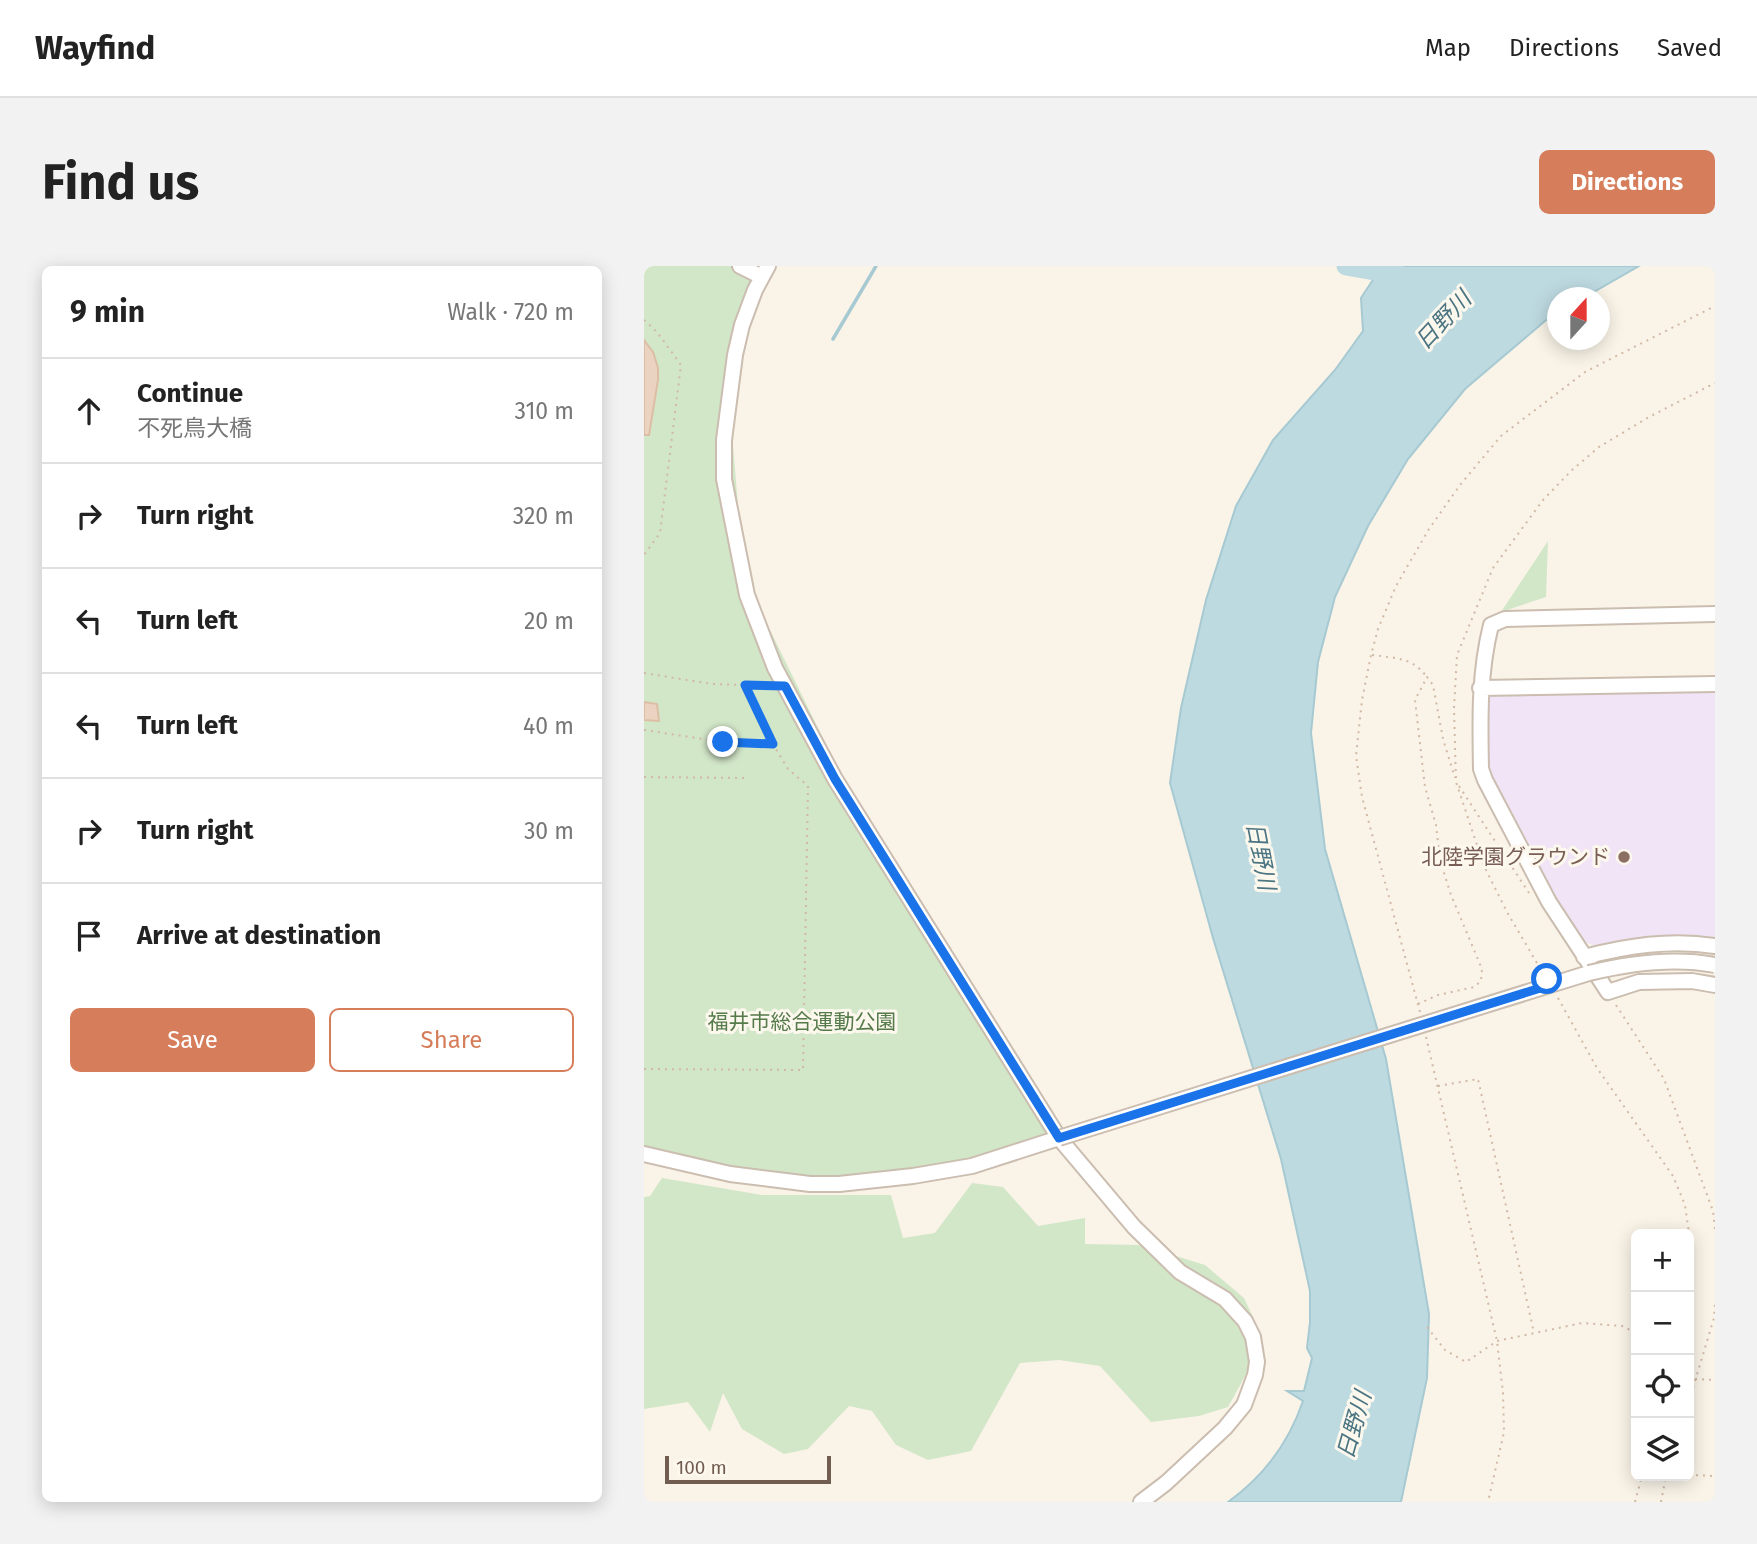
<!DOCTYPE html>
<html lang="en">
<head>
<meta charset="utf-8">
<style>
	body { margin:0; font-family:"Fira Sans","Noto Sans JP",sans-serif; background:#f2f2f2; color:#222 }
	.controls { position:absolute; right:21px; bottom:21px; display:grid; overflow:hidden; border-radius:10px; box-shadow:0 4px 18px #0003 }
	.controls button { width:63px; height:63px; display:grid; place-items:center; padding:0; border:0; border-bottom:2px solid #e0e0e0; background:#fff; color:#222; font:35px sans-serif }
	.compass { position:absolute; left:903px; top:21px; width:63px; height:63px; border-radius:50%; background:#fff; box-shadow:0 4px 18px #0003; rotate:21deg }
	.scale { position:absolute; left:21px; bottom:18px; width:166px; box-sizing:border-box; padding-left:7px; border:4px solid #715d4f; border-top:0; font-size:19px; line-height:24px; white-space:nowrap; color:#715d4f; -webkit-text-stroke:5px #fdf8ee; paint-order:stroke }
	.stop { position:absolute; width:21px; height:21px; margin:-16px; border:5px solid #1a73e8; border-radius:50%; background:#fff }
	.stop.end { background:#1a73e8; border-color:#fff; box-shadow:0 2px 7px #0008 }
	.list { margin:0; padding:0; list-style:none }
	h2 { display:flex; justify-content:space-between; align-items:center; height:91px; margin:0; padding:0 28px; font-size:30px }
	h2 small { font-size:23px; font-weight:400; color:#767676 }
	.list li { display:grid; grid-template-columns:46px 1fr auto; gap:21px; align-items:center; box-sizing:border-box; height:105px; padding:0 28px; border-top:2px solid #e0e0e0 }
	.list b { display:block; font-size:26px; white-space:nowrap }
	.list p { margin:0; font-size:23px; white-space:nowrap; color:#767676 }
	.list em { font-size:23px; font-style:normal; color:#767676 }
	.actions { display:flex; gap:14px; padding:21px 28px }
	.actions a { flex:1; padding:16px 0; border:2px solid #d67e5b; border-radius:10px; text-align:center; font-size:24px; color:#d67e5b }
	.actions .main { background:#d67e5b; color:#fff }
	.icon { flex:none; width:38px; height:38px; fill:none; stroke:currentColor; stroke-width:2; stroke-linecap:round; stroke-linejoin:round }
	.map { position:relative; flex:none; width:1071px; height:1236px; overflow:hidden; border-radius:10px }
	header { display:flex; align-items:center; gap:42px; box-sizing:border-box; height:98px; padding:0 35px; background:#fff; border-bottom:2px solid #e0e0e0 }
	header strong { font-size:33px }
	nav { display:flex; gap:38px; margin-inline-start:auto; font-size:24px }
	.intro { display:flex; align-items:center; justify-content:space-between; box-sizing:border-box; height:168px; padding:0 42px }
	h1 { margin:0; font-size:49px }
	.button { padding:18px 32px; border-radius:10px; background:#d67e5b; color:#fff; font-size:24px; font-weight:700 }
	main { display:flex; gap:42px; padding:0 42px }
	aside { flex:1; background:#fff; border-radius:10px; box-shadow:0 4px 18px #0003 }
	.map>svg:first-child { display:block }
	.education { fill:#f1e4f6 }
	.green { fill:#d2e6c8 }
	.water { fill:#bedae1; stroke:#a6c9d2; stroke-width:2 }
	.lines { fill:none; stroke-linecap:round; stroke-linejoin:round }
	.stream { stroke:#a6c9d2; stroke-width:3.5 }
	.river { stroke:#bedae1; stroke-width:19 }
	.building { fill:#ead4c1; stroke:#ddbea5; stroke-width:2 }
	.minor-casing { stroke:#cbbdaf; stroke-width:18 }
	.path { stroke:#d1b9a6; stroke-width:2; stroke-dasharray:2 5; stroke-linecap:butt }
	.minor { stroke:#fff; stroke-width:14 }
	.minor-bridge-casing { stroke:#cbbdaf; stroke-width:18; stroke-linecap:butt }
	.minor-bridge { stroke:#fff; stroke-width:14 }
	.route { stroke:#1a73e8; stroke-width:9 }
	.education-dot { fill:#8d6e63; stroke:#fdf8ee; stroke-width:2.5 }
	.labels { text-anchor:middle; stroke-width:6; stroke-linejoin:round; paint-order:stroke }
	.education-label { font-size:21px; fill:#785e54; stroke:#fdf8ee; text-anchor:end }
	.park-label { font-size:21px; fill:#567b4b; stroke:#fdf8ee }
	.water-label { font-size:23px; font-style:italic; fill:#4b7582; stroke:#fdf8ee }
</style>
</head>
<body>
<header>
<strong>Wayfind</strong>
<nav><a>Map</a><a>Directions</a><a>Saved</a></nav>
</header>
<div class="intro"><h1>Find us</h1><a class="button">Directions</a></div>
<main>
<aside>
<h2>9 min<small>Walk · 720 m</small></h2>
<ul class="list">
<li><svg class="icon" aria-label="ahead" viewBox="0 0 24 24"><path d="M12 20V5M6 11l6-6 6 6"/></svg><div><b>Continue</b><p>不死鳥大橋</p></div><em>310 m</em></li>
<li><svg class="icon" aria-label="right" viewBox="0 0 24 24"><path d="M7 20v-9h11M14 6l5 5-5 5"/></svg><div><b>Turn right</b></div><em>320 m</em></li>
<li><svg class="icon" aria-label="left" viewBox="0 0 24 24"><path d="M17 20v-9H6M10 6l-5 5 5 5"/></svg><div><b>Turn left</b></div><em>20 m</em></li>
<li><svg class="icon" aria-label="left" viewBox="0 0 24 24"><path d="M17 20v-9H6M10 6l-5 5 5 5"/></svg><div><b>Turn left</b></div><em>40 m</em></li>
<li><svg class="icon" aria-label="right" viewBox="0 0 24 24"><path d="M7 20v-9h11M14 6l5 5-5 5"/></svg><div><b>Turn right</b></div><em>30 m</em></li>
<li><svg class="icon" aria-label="arrive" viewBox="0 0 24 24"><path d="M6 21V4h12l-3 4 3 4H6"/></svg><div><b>Arrive at destination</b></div></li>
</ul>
<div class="actions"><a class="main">Save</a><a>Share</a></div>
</aside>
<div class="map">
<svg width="1071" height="1236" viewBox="0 0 1071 1236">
	<rect width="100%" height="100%" fill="#faf4e8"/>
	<!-- education -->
	<path class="education" d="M 1071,422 L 1071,675 L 954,681 L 941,676 L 912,635 L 845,504 L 842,432 L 851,425 Z"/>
	<!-- green -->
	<path class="green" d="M 0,0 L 96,0 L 118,11 L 85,132 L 100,311 L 226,568 L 415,872 L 269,910 L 166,918 L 0,886 Z
		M 904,275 L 902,331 L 857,346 Z
		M 18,912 L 118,929 L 247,929 L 259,972 L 291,967 L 328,917 L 359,921 L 394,960 L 441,952 L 441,978 L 497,979 L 561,999 L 600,1032 L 617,1068 L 600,1112 L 584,1141 L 555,1150 L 507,1156 L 456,1100 L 415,1094 L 376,1097 L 327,1185 L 284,1194 L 252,1179 L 228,1145 L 205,1140 L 164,1183 L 140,1188 L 98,1163 L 79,1127 L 66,1166 L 44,1136 L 0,1143 L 0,931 L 6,930 Z"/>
	<!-- water -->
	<path class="water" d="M 738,0 L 995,0 L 941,31 L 914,32 L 913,48 L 901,55 L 821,123 L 764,193 L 724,260 L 691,331 L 674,396 L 667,467 L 681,583 L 742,793 L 785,1048 L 783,1112 L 757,1236 L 584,1236 C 619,1211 645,1176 659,1135 L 643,1125 L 660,1125 L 668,1092 L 663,1082 L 666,1056 L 666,1025 L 637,893 L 569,672 L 526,517 L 537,442 L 562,334 L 592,240 L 629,174 L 691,104 L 719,65 L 717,32 Z"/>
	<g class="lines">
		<!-- stream -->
		<path class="stream" d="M 189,73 L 232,0"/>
		<!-- river -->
		<path class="river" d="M 702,0 L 759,10"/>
	</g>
	<!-- building -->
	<path class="building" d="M 0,74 L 9,86 L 14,102 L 14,114 L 5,169 L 0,169 Z
		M 0,436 L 13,438 L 15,455 L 0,454 Z"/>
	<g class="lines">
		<!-- minor casing -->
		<g class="minor-casing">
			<path id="minor" d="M 96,0 L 118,11
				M 124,0 L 111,24 L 98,59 L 91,89 L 80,174 L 80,213 L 103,329 L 131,402 L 191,513 L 415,872 L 490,961 L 536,1006 L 581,1033 L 601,1055 L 609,1071 L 613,1096 L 611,1109 L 600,1139 L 581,1162 L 522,1217 L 497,1236
				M 1071,348 L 861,353 L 847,359 C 835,407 836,453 837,503 L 841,514 L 905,636 L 964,726 L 995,716 L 1048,715 L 1071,719
				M 836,422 L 1071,418
				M 940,691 C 983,680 1026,673 1071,680
				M 906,719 L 945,707
				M 0,888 L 86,908 L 166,918 L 195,918 L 269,910 L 328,900 L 415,872"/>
		</g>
		<!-- path -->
		<path class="path" d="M 0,54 L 13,66 L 37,99 L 16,267 L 0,289
			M 728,389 C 750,392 768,391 782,410
			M 0,407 L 68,418 L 126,420
			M 0,464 L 79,476 L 128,478
			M 0,511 L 105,512
			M 815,520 L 885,627
			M 900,709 L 863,646 L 840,600 L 812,516 L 810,442 L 813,389 L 849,302 L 899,234 L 928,204 L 955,181 L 1005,151 L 1071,117
			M 914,732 L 953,802 L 1029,910 L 1041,939 L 1046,974 L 1047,1023 L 1045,1037
			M 774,738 L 794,729 L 830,721 L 837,715 L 838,703 L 807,629 L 796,594 L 792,559 L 781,521 L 771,434 L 783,411 L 789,419 L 799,473 L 811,512
			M 972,739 L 1020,813 L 1069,945 L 1071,963
			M 776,746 L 718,531 L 712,490 L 718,434 L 727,389 L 734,363 L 752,320 L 785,263 L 816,219 L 857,170 L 941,106 L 1071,40
			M 782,771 L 853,1075 L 859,1127 L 860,1166 L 844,1236
			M 0,803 L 159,804 L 164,520 L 144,503 L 124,470 L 101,419
			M 794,820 L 834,813 L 890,1067
			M 783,1061 L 801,1084 L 822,1096 L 853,1075 L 938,1057 L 978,1060 L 992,1067
			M 1051,1113 L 1071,1114
			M 1045,1135 L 1070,1052 L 1071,1036
			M 1045,1209 L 1071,1210
			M 991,1236 L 998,1210
			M 1017,1236 L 1022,1210"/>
		<!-- minor -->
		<use href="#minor" class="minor"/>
		<!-- minor-bridge casing -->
		<g class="minor-bridge-casing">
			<path id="minor-bridge" d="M 945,707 C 986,697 1029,691 1071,699
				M 415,872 L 906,719"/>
		</g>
		<!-- minor-bridge -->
		<use href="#minor-bridge" class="minor-bridge"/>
	</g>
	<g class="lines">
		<!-- route -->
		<path class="route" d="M 79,476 L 129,478 L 101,419 L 141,420 L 191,513 L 415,872 L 906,719 L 903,713"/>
	</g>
	<!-- markers -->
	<circle class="education-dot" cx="980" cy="591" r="7"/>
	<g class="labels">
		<!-- education labels -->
		<g class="education-label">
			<text x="966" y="598">北陸学園グラウンド</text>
		</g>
		<!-- park labels -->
		<g class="park-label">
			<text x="158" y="763">福井市総合運動公園</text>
		</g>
		<!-- water labels -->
		<g class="water-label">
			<text transform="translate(799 54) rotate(-47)" y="8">日野川</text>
			<text transform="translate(617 590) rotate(79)" y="8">日野川</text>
			<text transform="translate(710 1159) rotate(-74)" y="8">日野川</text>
		</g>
	</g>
</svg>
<div class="controls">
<button>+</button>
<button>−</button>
<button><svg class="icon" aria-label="locate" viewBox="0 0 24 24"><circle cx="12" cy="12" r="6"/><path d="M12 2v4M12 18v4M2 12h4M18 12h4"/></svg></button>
<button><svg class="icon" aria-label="layers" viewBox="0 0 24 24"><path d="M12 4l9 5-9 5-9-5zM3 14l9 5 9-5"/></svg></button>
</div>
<svg class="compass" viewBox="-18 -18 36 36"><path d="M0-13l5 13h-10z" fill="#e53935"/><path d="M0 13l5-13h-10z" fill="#767676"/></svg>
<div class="scale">100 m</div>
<div class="stop" style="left:903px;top:713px"></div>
<div class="stop end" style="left:79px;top:476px"></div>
</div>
</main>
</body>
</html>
